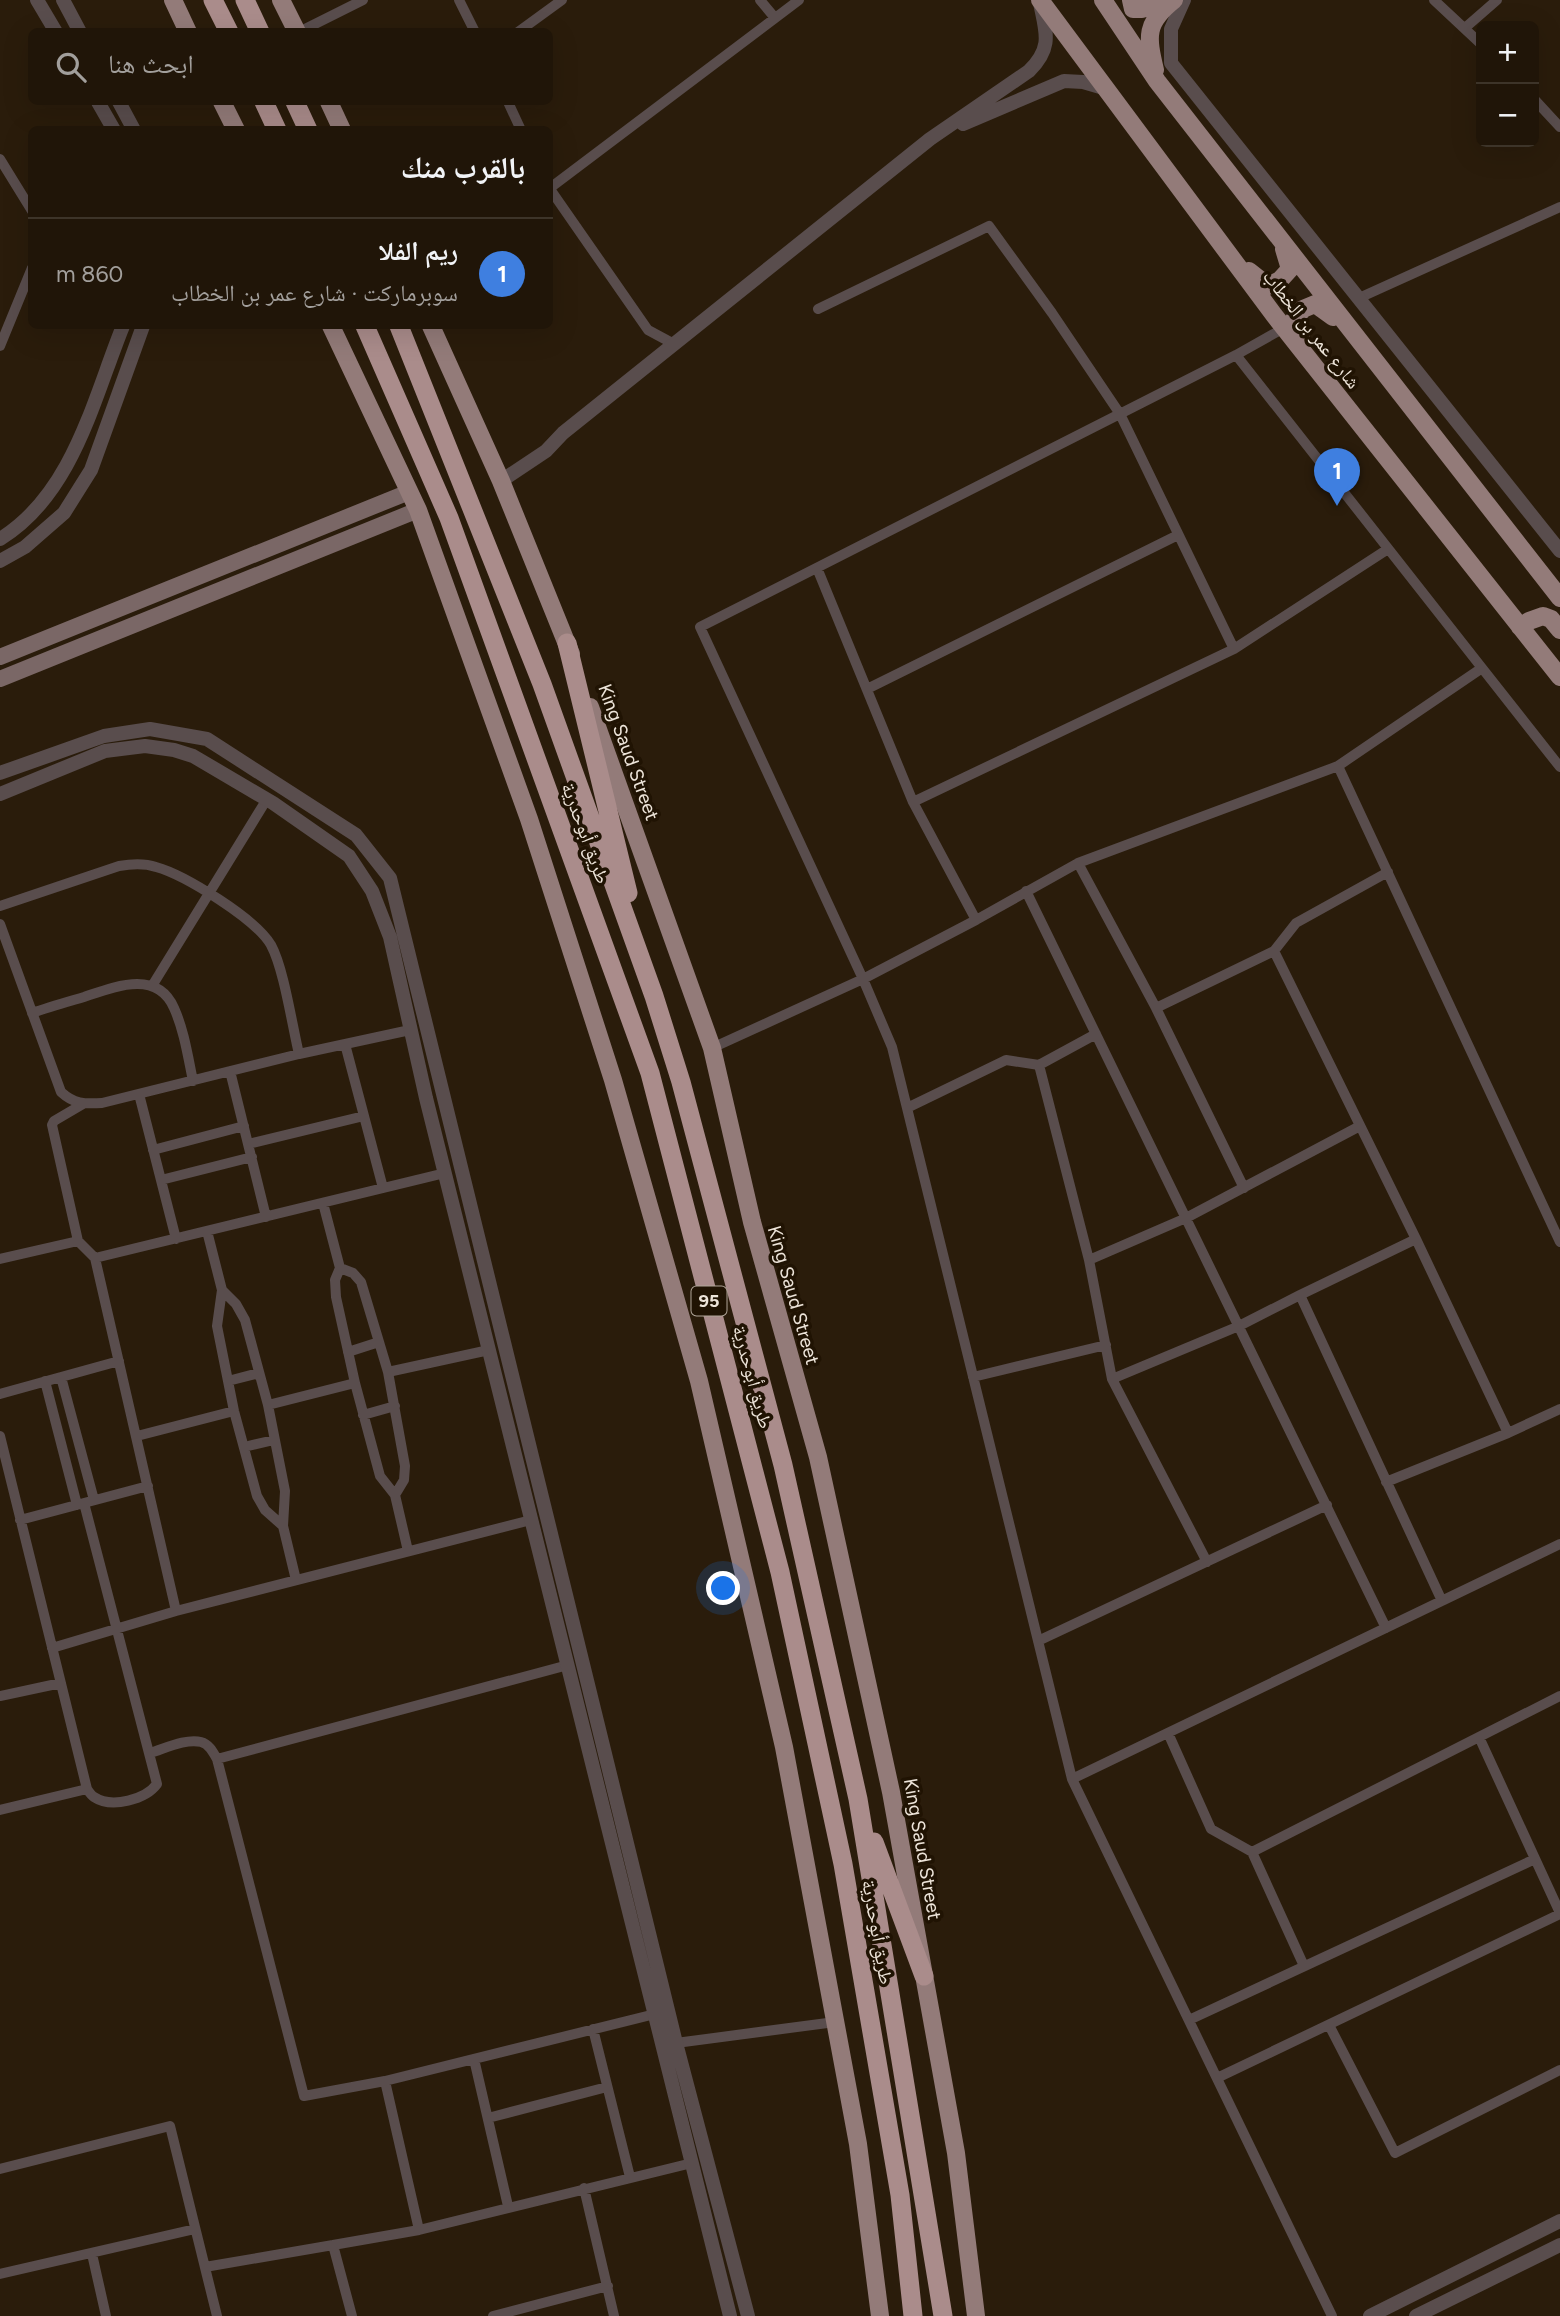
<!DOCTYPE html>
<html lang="ar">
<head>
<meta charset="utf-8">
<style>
	body { margin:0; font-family:Figtree,"Noto Naskh Arabic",sans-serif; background:#2d2216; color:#f1f3f6; direction:rtl }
	.controls { position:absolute; right:21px; top:21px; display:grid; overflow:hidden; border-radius:10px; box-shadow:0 7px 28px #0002 }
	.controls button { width:63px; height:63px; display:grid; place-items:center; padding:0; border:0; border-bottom:2px solid #3d3429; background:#201508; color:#f1f3f6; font:35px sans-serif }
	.you { position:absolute; left:724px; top:1589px; width:24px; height:24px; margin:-18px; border:5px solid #fff; border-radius:50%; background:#1a73e8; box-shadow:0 0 0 10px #1a73e833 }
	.badge { display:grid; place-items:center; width:46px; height:46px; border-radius:50%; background:#e2af34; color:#fff; font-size:23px; font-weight:700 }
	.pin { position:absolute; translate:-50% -58px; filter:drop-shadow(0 2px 4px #0008) }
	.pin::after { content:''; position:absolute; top:37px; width:24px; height:21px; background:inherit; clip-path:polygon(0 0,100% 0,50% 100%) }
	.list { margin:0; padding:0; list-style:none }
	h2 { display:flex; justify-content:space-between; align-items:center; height:91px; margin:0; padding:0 28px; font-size:30px }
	h2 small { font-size:23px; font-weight:400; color:#a29f9c }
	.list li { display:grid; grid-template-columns:46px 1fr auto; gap:21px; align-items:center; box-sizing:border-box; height:112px; padding:0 28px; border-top:2px solid #3d3429 }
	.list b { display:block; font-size:26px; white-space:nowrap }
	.list p { margin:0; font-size:23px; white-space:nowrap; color:#a29f9c }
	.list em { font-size:23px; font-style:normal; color:#a29f9c }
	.icon { flex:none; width:38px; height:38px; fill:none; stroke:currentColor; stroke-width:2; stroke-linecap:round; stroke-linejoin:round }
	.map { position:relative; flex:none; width:1560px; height:2316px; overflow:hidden; direction:ltr }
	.search { position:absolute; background:#201508; box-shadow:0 7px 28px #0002; left:28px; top:28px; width:525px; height:77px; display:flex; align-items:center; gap:18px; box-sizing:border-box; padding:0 24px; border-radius:10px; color:#a29f9c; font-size:26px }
	.panel { position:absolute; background:#201508; box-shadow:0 7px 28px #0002; left:28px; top:126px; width:525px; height:203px; border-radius:10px; direction:rtl }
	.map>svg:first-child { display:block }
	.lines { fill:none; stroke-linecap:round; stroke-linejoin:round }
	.minor { stroke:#594d4d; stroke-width:10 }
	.tertiary { stroke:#594d4d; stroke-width:14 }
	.secondary { stroke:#7a6766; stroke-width:16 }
	.primary { stroke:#937b79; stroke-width:18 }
	.motorway { stroke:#aa8c8b; stroke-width:19 }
	.labels { text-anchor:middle; stroke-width:7; stroke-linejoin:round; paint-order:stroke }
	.shield { fill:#201303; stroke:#b0a599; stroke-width:2 }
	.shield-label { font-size:18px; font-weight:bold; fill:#ede4d9 }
	.street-label { font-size:19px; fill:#ede4d9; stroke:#201303 }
</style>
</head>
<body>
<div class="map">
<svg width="1560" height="2316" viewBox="0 0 1560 2316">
	<rect width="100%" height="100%" fill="#2a1c0b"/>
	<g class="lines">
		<!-- minor -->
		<path class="minor" d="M 459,0 L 475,32
			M 760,0 L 775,18
			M 1434,0 L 1481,44
			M 1466,27 L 1497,0
			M 299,32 L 363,0
			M 518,32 L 562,0
			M 1534,99 L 1560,127
			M 508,102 L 521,130
			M 0,159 L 32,211
			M 550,188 L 799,0
			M 550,189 L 648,330 L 674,344
			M 1359,298 L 1560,207
			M 818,309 L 989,226 L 1052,313 L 1120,414 L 1234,649
			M 1284,328 L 1236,355 L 700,627 L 863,979 L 892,1047 L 1072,1779 L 1332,2316
			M 0,346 L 32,268
			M 1236,355 L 1482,668
			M 817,568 L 913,802 L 976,920
			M 867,689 L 1178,535
			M 1338,766 L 1482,668 L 1560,767
			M 913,802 L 1234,649 L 1388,549
			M 1078,863 L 1156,1008 L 1274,951 L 1416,1239 L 1508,1433 L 1386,1482
			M 1026,891 L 1386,1628
			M 0,906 L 119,866 C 131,864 144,863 156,867 C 185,875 256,919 271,945 C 284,969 292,1025 299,1054
			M 0,924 L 61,1092 C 74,1104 84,1104 102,1103 L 299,1054 L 410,1030
			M 1274,951 L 1296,923 L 1388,872
			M 152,986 L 267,799
			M 1156,1008 L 1244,1188
			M 32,1013 C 49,1007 67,1002 84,997 C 114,987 157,969 174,1008 C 184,1030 188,1057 193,1081
			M 1096,1034 L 1039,1065 L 1089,1260 L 1112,1379 L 1207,1562
			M 345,1044 L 383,1188
			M 712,1048 L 863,979 L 976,920 L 1078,863 L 1338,766 L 1560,1242
			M 230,1071 L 266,1217
			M 139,1094 L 176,1239
			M 83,1104 L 54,1121 L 52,1125 L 78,1241 L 95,1258
			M 907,1108 L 1006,1060 L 1039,1065
			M 248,1144 L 364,1116
			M 153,1150 L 244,1126
			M 445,1173 L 95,1258 L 176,1611 L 531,1520
			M 161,1180 L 252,1157
			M 323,1203 L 340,1268 L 353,1273 L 361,1282 L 388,1372 L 405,1466 L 404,1480 L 395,1495 L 408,1551
			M 207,1231 L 222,1290 L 236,1304 L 245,1320 L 268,1405 L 285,1491 L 283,1526 L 296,1580
			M 0,1259 L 78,1241
			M 1089,1260 L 1186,1218 L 1360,1126
			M 340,1268 L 335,1280 L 336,1297 L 355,1383 L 380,1476 L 395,1495
			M 222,1290 L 217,1326 L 234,1411 L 257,1496 L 265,1510 L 283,1526
			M 1300,1295 L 1416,1239
			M 348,1352 L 379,1342
			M 388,1372 L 489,1350
			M 61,1377 L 94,1500
			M 973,1377 L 1106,1345
			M 1112,1379 L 1239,1326 L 1300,1295 L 1442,1601
			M 45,1381 L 77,1505
			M 228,1381 L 259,1373
			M 0,1394 L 119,1361
			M 268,1405 L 355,1383
			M 363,1415 L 395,1406
			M 1508,1433 L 1560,1409
			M 0,1436 L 87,1789 L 0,1810
			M 137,1436 L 234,1411
			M 244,1447 L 274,1440
			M 84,1503 L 157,1784 C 146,1799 112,1809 94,1797 C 91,1795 89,1792 87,1789
			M 20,1520 L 148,1486
			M 1038,1641 L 1327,1505
			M 52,1648 L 176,1611
			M 568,1665 L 217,1759 L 304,2096 L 385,2081 L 655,2014
			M 0,1696 L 61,1683
			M 1168,1733 L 1211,1829 L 1252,1852
			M 1479,1737 L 1560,1913
			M 150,1753 C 164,1749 186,1738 201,1742 C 209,1744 213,1752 217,1759
			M 1072,1779 L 1560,1544
			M 1304,1966 L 1252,1852 L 1560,1696
			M 1189,2020 L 1535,1859
			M 1329,2025 L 1395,2153 L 1560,2070
			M 593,2029 L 630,2177
			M 676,2043 L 835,2022
			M 474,2059 L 508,2206
			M 1217,2078 L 1560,1914
			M 385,2081 L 419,2230
			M 488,2118 L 607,2087
			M 0,2169 L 170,2126 L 217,2316
			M 584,2188 L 614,2316
			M 92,2254 L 106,2316
			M 205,2267 L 333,2245
			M 0,2274 L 195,2229
			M 352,2316 L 333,2245 L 419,2230 L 692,2163
			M 493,2316 L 608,2286"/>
		<!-- tertiary -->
		<path class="tertiary" d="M 37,0 L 56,32
			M 63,0 L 80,32
			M 1184,0 L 1171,29 L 1171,63 L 1560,551
			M 98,102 L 114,130
			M 119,102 L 134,130
			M 963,124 L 1064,81 L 1083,82 L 1107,89
			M 501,481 L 546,451 L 563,433 L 930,139 L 1029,71 C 1053,47 1046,33 1040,3
			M 0,539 C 73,494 93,400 123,326
			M 0,561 L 25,547 L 64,513 L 91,470 L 143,326
			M 0,773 L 104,736 L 150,729 L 207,739 L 356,835 L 390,878 L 676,2043 L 748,2316
			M 0,794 L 105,751 L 145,746 L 174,750 L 193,756 L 273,803 L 349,856 L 372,891 L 390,937 L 426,1098 L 730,2316
			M 1370,2316 L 1560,2221
			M 1416,2316 L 1560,2245"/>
		<!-- secondary -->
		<path class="secondary" d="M 0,657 L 409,492
			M 0,679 L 418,510"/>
		<!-- primary -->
		<path class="primary" d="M 173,0 L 188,32
			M 281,0 L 297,32
			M 1040,0 L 1274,315 L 1560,677
			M 1103,0 L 1157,81 L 1560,598
			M 1131,0 L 1133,9 L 1142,9 L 1162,0
			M 1155,70 C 1147,36 1145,23 1174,0
			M 222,102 L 236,130
			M 329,102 L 342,130
			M 1249,271 L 1268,286 L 1280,280 L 1290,269 L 1284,249
			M 331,326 L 418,510 L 529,819 L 613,1080 L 699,1381 L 784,1747 L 858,2144 L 880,2316
			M 431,326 L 501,481 L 571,654
			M 1302,341 L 1293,321 L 1303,309 L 1315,304 L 1333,317
			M 1520,627 L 1529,621 L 1543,616 L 1551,619 L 1560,630
			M 590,707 L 712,1048 L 752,1222 L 818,1457 L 891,1792 L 956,2153 L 976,2316"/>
		<!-- motorway -->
		<path class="motorway" d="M 213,0 L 229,32
			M 245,0 L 260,32
			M 264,102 L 277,130
			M 295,102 L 308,130
			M 365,326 L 449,518 L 650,1073 L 780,1572 L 843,1864 L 900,2195 L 913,2316
			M 399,326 L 542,684 L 654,996 L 681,1082 L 783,1465 L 858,1799 L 943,2316
			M 567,643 L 628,893
			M 874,1842 L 924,1976"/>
	</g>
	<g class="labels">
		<!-- shield labels -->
		<rect class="shield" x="691.5" y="1286.5" width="35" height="29" rx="5"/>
		<g class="shield-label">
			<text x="709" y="1307">95</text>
		</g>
		<!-- street labels -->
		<g class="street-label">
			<text transform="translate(1312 329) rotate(52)" y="7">شارع عمر بن الخطاب</text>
			<text transform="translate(629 752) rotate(70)" y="7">King Saud Street</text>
			<text transform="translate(586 833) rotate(70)" y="7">طريق أبوحدرية</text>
			<text transform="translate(794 1295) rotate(74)" y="7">King Saud Street</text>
			<text transform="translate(753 1377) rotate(75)" y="7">طريق أبوحدرية</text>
			<text transform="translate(923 1849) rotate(80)" y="7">King Saud Street</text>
			<text transform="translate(878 1932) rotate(80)" y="7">طريق أبوحدرية</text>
		</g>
	</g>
</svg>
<div class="controls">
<button>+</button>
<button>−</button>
</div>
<div class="you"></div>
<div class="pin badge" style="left:1337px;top:506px;background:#3f7fe0">1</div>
<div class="search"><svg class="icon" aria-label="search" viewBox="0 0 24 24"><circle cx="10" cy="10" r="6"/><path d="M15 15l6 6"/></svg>ابحث هنا</div>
<section class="panel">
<h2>بالقرب منك<small></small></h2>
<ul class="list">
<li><span class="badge" style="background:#3f7fe0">1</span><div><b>ريم الفلا</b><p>سوبرماركت · شارع عمر بن الخطاب</p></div><em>860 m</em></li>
</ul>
</section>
</div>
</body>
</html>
